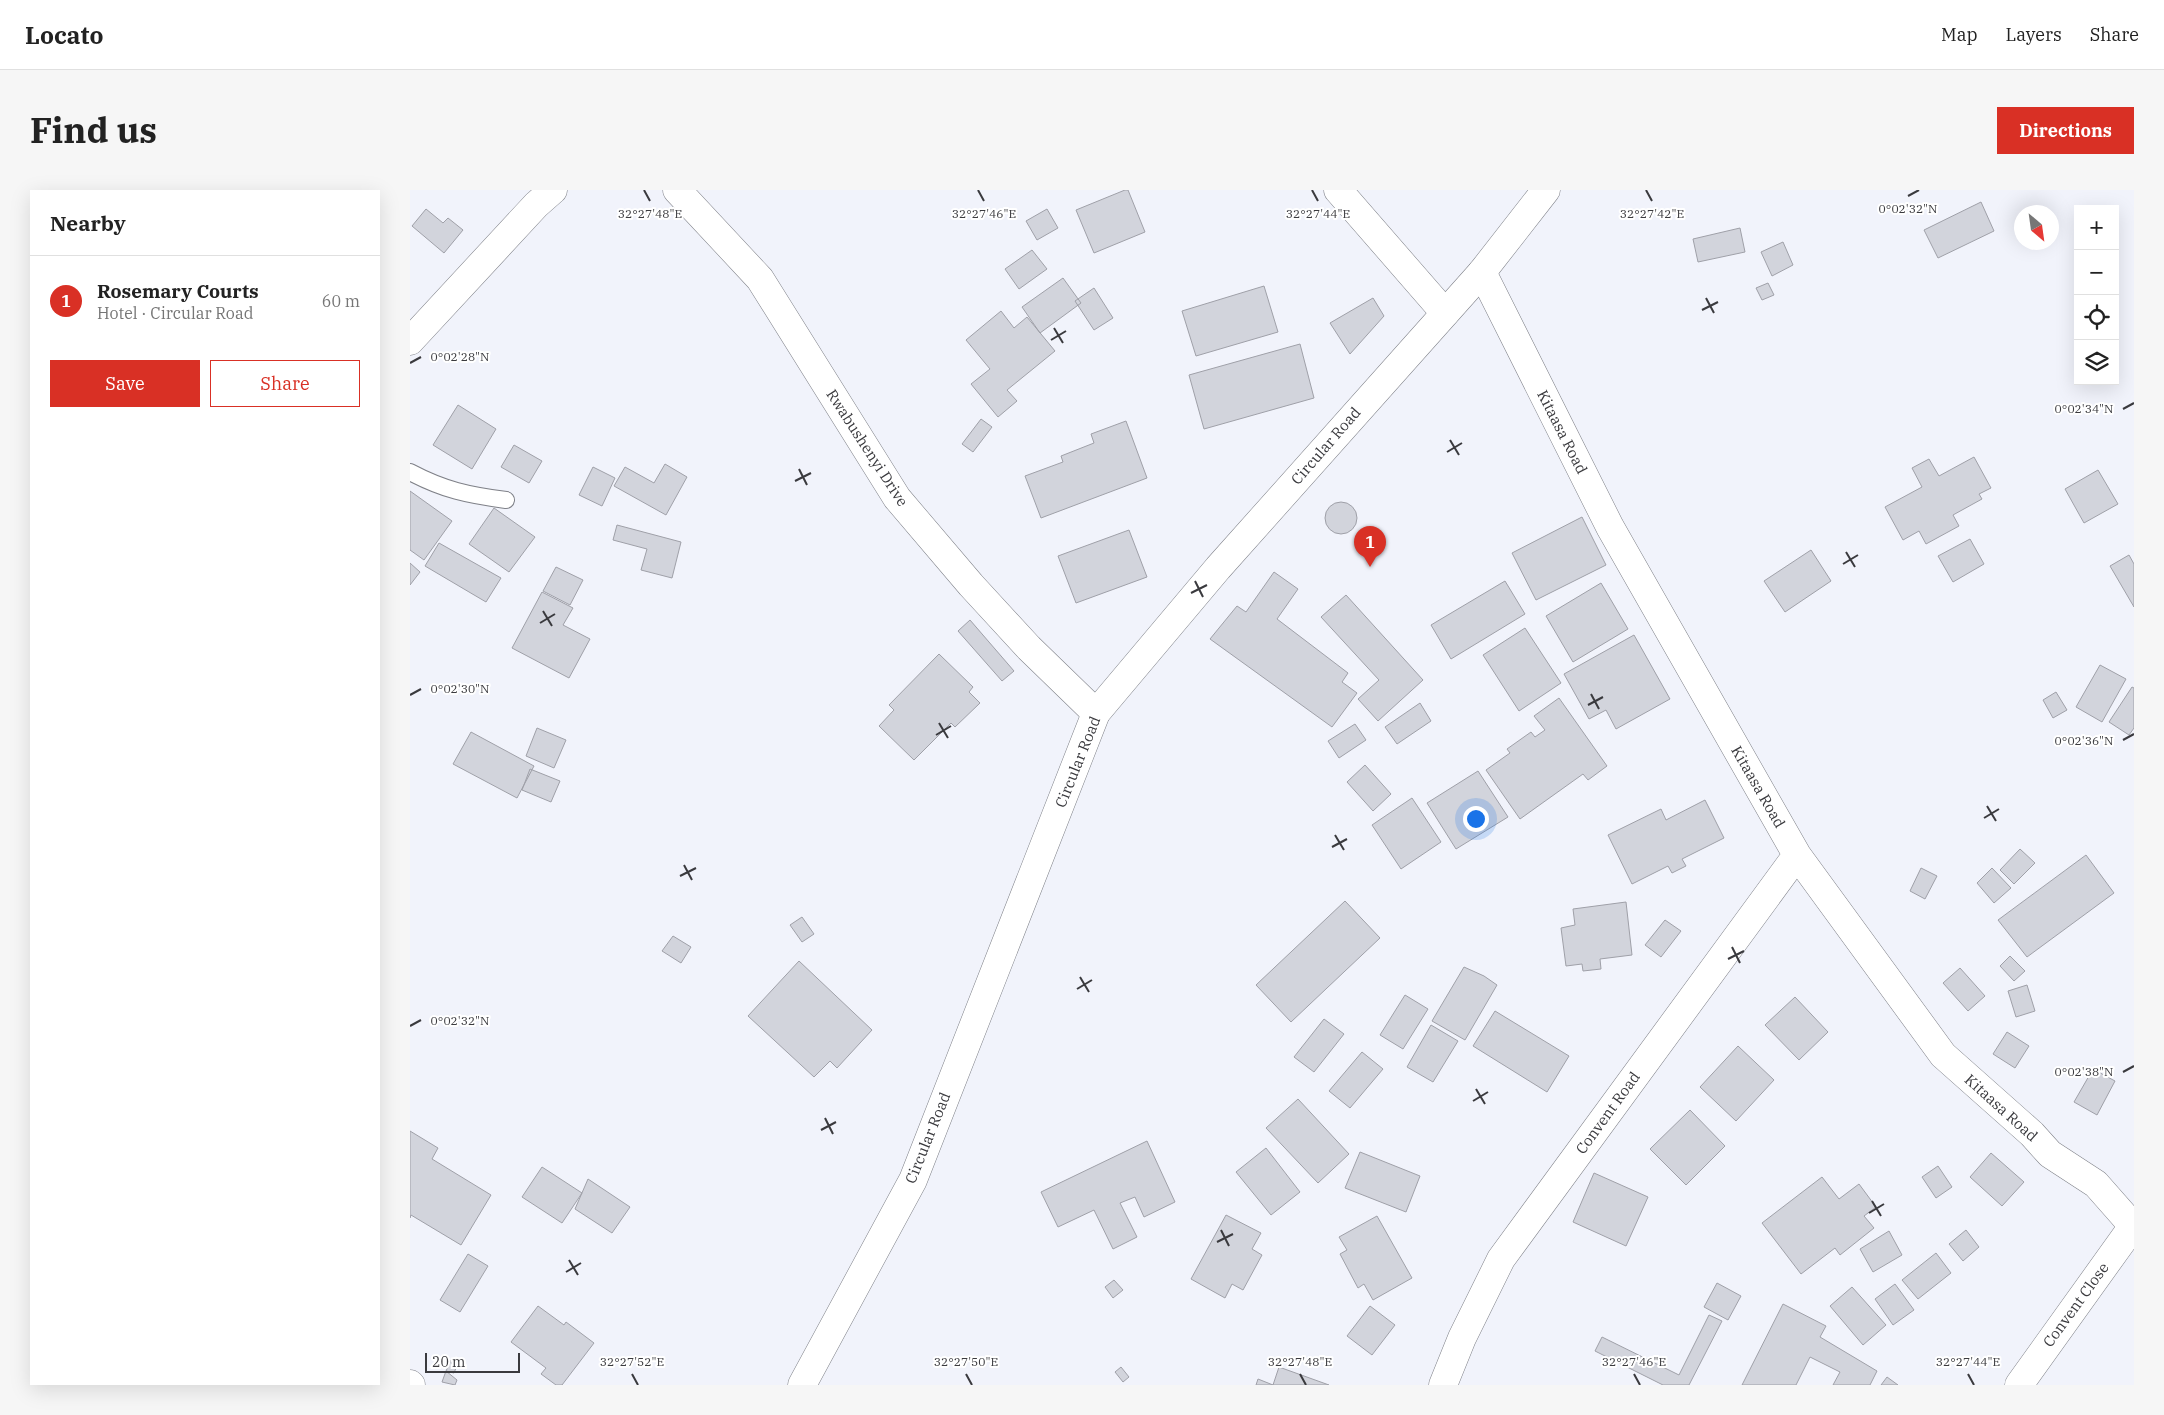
<!DOCTYPE html>
<html lang="en">
<head>
<meta charset="utf-8">
<style>
	body { margin:0; font-family:"IBM Plex Serif",serif; background:#f6f6f6; color:#222 }
	.controls { position:absolute; right:15px; top:15px; display:grid; overflow:hidden; border-radius:0px; box-shadow:0 5px 20px #0002 }
	.controls button { width:45px; height:45px; display:grid; place-items:center; padding:0; border:0; border-bottom:1px solid #e0e0e0; background:#fff; color:#222; font:25px sans-serif }
	.compass { position:absolute; left:1604px; top:15px; width:45px; height:45px; border-radius:50%; background:#fff; box-shadow:0 5px 20px #0002; rotate:151deg }
	.scale { position:absolute; left:15px; bottom:12px; width:95px; box-sizing:border-box; padding-left:5px; border:2px solid #3a3a3e; border-top:0; font-size:14px; line-height:18px; white-space:nowrap; color:#3a3a3e; -webkit-text-stroke:4px #fff; paint-order:stroke }
	.you { position:absolute; left:1065px; top:628px; width:18px; height:18px; margin:-12px; border:4px solid #fff; border-radius:50%; background:#1a73e8; box-shadow:0 0 0 8px #1a73e833 }
	.badge { display:grid; place-items:center; width:32px; height:32px; border-radius:50%; background:#d93025; color:#fff; font-size:16px; font-weight:700 }
	.pin { position:absolute; translate:-50% -41px; filter:drop-shadow(0 1px 2px #0008) }
	.pin::after { content:''; position:absolute; top:26px; width:18px; height:15px; background:inherit; clip-path:polygon(0 0,100% 0,50% 100%) }
	.list { margin:0; padding:0; list-style:none }
	h2 { display:flex; justify-content:space-between; align-items:center; height:65px; margin:0; padding:0 20px; font-size:21px }
	h2 small { font-size:16px; font-weight:400; color:#767676 }
	.list li { display:grid; grid-template-columns:32px 1fr auto; gap:15px; align-items:center; box-sizing:border-box; height:90px; padding:0 20px; border-top:1px solid #e0e0e0 }
	.list b { display:block; font-size:19px; white-space:nowrap }
	.list p { margin:0; font-size:16px; white-space:nowrap; color:#767676 }
	.list em { font-size:16px; font-style:normal; color:#767676 }
	.actions { display:flex; gap:10px; padding:15px 20px }
	.actions a { flex:1; padding:11px 0; border:1px solid #d93025; border-radius:0px; text-align:center; font-size:18px; color:#d93025 }
	.actions .main { background:#d93025; color:#fff }
	.icon { flex:none; width:28px; height:28px; fill:none; stroke:currentColor; stroke-width:2; stroke-linecap:round; stroke-linejoin:round }
	.map { position:relative; flex:none; width:1724px; height:1195px; overflow:hidden; border-radius:0px }
	header { display:flex; align-items:center; gap:30px; box-sizing:border-box; height:70px; padding:0 25px; background:#fff; border-bottom:1px solid #e0e0e0 }
	header strong { font-size:24px }
	nav { display:flex; gap:28px; margin-inline-start:auto; font-size:18px }
	.intro { display:flex; align-items:center; justify-content:space-between; box-sizing:border-box; height:120px; padding:0 30px }
	h1 { margin:0; font-size:35px }
	.button { padding:12px 22px; border-radius:0px; background:#d93025; color:#fff; font-size:18px; font-weight:700 }
	main { display:flex; gap:30px; padding:0 30px }
	aside { flex:1; background:#fff; border-radius:0px; box-shadow:0 5px 20px #0002 }
	.map>svg:first-child { display:block }
	.building { fill:#d2d4dc; stroke:#9fa0a8 }
	.lines { fill:none; stroke-linecap:round; stroke-linejoin:round }
	.lane-casing { stroke:#7f8188; stroke-width:18 }
	.street-casing { stroke:#7f8188; stroke-width:29 }
	.secondary-casing { stroke:#7f8188; stroke-width:29 }
	.lane { stroke:#fff; stroke-width:16 }
	.street { stroke:#fff; stroke-width:28 }
	.secondary { stroke:#fff; stroke-width:28 }
	.ticks { fill:none; stroke:#3a3a3e; stroke-width:2 }
	.labels { text-anchor:middle; stroke-width:4; stroke-linejoin:round; paint-order:stroke }
	.street-label { font-size:15px; fill:#3a3a3e; stroke:#fff }
	.ticks-label { font-size:12px; text-anchor:middle; fill:#3a3a3e; stroke:#fff; stroke-width:4; stroke-linejoin:round; paint-order:stroke }
</style>
</head>
<body>
<header>
<strong>Locato</strong>
<nav><a>Map</a><a>Layers</a><a>Share</a></nav>
</header>
<div class="intro"><h1>Find us</h1><a class="button">Directions</a></div>
<main>
<aside>
<h2>Nearby<small></small></h2>
<ul class="list">
<li><span class="badge">1</span><div><b>Rosemary Courts</b><p>Hotel · Circular Road</p></div><em>60 m</em></li>
</ul>
<div class="actions"><a class="main">Save</a><a>Share</a></div>
</aside>
<div class="map">
<svg width="1724" height="1195" viewBox="0 0 1724 1195">
	<rect width="100%" height="100%" fill="#f1f3fb"/>
	<!-- building -->
	<path class="building" d="M 715,0 L 718,0 L 735,42 L 684,63 L 666,20 Z
		M 1571,12 L 1584,41 L 1528,68 L 1514,40 Z
		M 16,19 L 33,33 L 38,28 L 53,40 L 34,63 L 2,36 Z
		M 637,19 L 648,38 L 627,50 L 616,31 Z
		M 1330,38 L 1335,62 L 1288,72 L 1283,49 Z
		M 1373,52 L 1383,75 L 1362,86 L 1351,62 Z
		M 622,60 L 637,79 L 609,99 L 595,79 Z
		M 653,88 L 671,113 L 630,143 L 612,117 Z
		M 1358,93 L 1364,105 L 1352,110 L 1346,98 Z
		M 854,96 L 868,142 L 786,166 L 772,121 Z
		M 684,98 L 703,128 L 684,140 L 665,111 Z
		M 963,108 L 974,126 L 940,164 L 920,133 Z
		M 591,121 L 604,138 L 617,127 L 645,161 L 597,200 L 607,211 L 588,227 L 561,194 L 580,179 L 556,150 Z
		M 890,154 L 904,208 L 794,239 L 779,185 Z
		M 48,215 L 86,239 L 62,279 L 23,255 Z
		M 571,229 L 582,237 L 563,262 L 552,254 Z
		M 716,231 L 737,288 L 631,328 L 615,286 L 653,272 L 651,266 L 684,253 L 681,244 Z
		M 104,255 L 132,271 L 119,293 L 91,277 Z
		M 1564,267 L 1581,298 L 1569,304 L 1572,309 L 1543,325 L 1549,336 L 1516,354 L 1509,341 L 1493,350 L 1475,317 L 1512,297 L 1502,278 L 1519,269 L 1529,286 Z
		M 255,274 L 277,287 L 256,325 L 204,296 L 215,277 L 244,293 Z
		M 183,277 L 205,288 L 192,316 L 169,305 Z
		M 1688,280 L 1708,314 L 1674,333 L 1655,299 Z
		M 0,301 L 42,331 L 14,370 L 0,360 Z
		M915 328a16 16 0 1 1 32 0a16 16 0 1 1-32 0Z
		M 84,318 L 125,347 L 99,382 L 59,354 Z
		M 1172,327 L 1196,375 L 1126,410 L 1102,363 Z
		M 207,335 L 271,352 L 262,388 L 231,380 L 237,359 L 203,350 Z
		M 719,340 L 737,387 L 666,413 L 648,366 Z
		M 1560,349 L 1574,374 L 1543,392 L 1528,366 Z
		M 29,353 L 91,388 L 76,412 L 15,376 Z
		M 1401,360 L 1421,391 L 1375,422 L 1354,391 Z
		M 1719,365 L 1724,374 L 1724,417 L 1700,376 Z
		M 0,373 L 10,382 L 0,395 Z
		M 146,377 L 173,390 L 160,415 L 133,401 Z
		M 864,382 L 888,399 L 867,429 L 938,483 L 932,492 L 947,503 L 922,537 L 800,449 L 827,416 L 836,422 Z
		M 1095,391 L 1115,424 L 1041,469 L 1021,435 Z
		M 1191,393 L 1218,439 L 1163,472 L 1136,426 Z
		M 132,402 L 163,418 L 153,435 L 180,449 L 159,488 L 102,458 Z
		M 936,405 L 1013,490 L 968,531 L 948,509 L 969,490 L 911,427 Z
		M 560,430 L 604,481 L 592,491 L 548,441 Z
		M 1115,438 L 1151,493 L 1109,521 L 1073,465 Z
		M 1224,445 L 1260,509 L 1206,539 L 1196,520 L 1179,529 L 1154,484 Z
		M 529,464 L 563,497 L 559,502 L 570,513 L 545,537 L 541,533 L 504,570 L 469,536 L 484,520 L 479,515 Z
		M 1690,475 L 1716,489 L 1692,532 L 1666,517 Z
		M 1722,497 L 1724,498 L 1724,538 L 1719,545 L 1699,532 Z
		M 1646,502 L 1657,520 L 1643,528 L 1633,510 Z
		M 1149,508 L 1197,576 L 1178,590 L 1173,584 L 1110,629 L 1076,580 L 1100,563 L 1097,559 L 1121,542 L 1125,547 L 1135,540 L 1124,526 Z
		M 1010,513 L 1021,531 L 987,554 L 975,537 Z
		M 945,534 L 956,550 L 929,568 L 918,551 Z
		M 127,538 L 156,550 L 144,578 L 116,566 Z
		M 61,542 L 124,576 L 107,608 L 43,574 Z
		M 955,575 L 981,604 L 963,621 L 937,592 Z
		M 120,579 L 150,591 L 141,612 L 112,600 Z
		M 1068,581 L 1098,627 L 1046,659 L 1017,613 Z
		M 1002,608 L 1031,652 L 991,679 L 962,635 Z
		M 1295,610 L 1314,648 L 1272,669 L 1276,676 L 1262,683 L 1258,676 L 1222,694 L 1198,645 L 1251,619 L 1256,630 Z
		M 1610,659 L 1625,673 L 1604,694 L 1590,680 Z
		M 1676,665 L 1704,703 L 1617,767 L 1588,730 Z
		M 1511,678 L 1527,686 L 1515,709 L 1500,701 Z
		M 1582,678 L 1601,698 L 1584,713 L 1567,693 Z
		M 935,711 L 970,748 L 881,832 L 846,795 Z
		M 1216,712 L 1222,765 L 1190,769 L 1191,779 L 1173,781 L 1172,774 L 1156,776 L 1151,738 L 1165,735 L 1163,719 Z
		M 392,727 L 404,744 L 392,752 L 380,735 Z
		M 1255,730 L 1271,741 L 1251,767 L 1235,755 Z
		M 263,746 L 281,757 L 271,773 L 252,761 Z
		M 1600,766 L 1615,781 L 1604,791 L 1590,776 Z
		M 389,771 L 462,840 L 427,878 L 420,871 L 404,887 L 338,826 Z
		M 1054,777 L 1074,786 L 1087,795 L 1055,850 L 1022,831 Z
		M 1550,778 L 1575,806 L 1558,821 L 1533,793 Z
		M 1617,795 L 1625,821 L 1606,827 L 1598,801 Z
		M 995,805 L 1018,819 L 993,859 L 970,845 Z
		M 1385,807 L 1418,842 L 1389,870 L 1355,835 Z
		M 1085,821 L 1159,866 L 1137,902 L 1063,856 Z
		M 914,829 L 934,844 L 904,882 L 884,867 Z
		M 1021,835 L 1048,851 L 1023,892 L 997,877 Z
		M 1597,842 L 1619,856 L 1605,878 L 1583,864 Z
		M 1328,856 L 1364,890 L 1326,931 L 1290,897 Z
		M 952,862 L 973,879 L 940,918 L 919,901 Z
		M 1683,879 L 1705,891 L 1687,925 L 1664,912 Z
		M 888,909 L 939,964 L 908,993 L 856,938 Z
		M 1280,920 L 1315,956 L 1276,995 L 1240,959 Z
		M 0,941 L 28,958 L 22,969 L 81,1005 L 51,1055 L 1,1025 L 0,1028 Z
		M 737,951 L 765,1012 L 734,1027 L 725,1007 L 710,1013 L 727,1047 L 703,1059 L 684,1020 L 648,1037 L 631,1002 Z
		M 856,958 L 890,1002 L 861,1025 L 826,982 Z
		M 950,962 L 1010,986 L 996,1022 L 935,998 Z
		M 1581,963 L 1614,992 L 1592,1016 L 1560,987 Z
		M 1528,976 L 1542,997 L 1526,1008 L 1512,987 Z
		M 132,977 L 172,1003 L 152,1033 L 112,1007 Z
		M 1184,983 L 1238,1007 L 1216,1056 L 1163,1032 Z
		M 1412,987 L 1429,1009 L 1449,994 L 1466,1017 L 1454,1026 L 1464,1038 L 1430,1065 L 1425,1058 L 1391,1084 L 1352,1033 Z
		M 178,989 L 220,1017 L 202,1043 L 165,1019 Z
		M 816,1025 L 851,1043 L 842,1059 L 852,1065 L 833,1100 L 822,1094 L 815,1108 L 781,1089 Z
		M 967,1026 L 1002,1088 L 963,1110 L 954,1094 L 948,1098 L 930,1064 L 937,1060 L 929,1047 Z
		M 1556,1040 L 1569,1057 L 1553,1071 L 1539,1054 Z
		M 1479,1041 L 1492,1065 L 1463,1082 L 1450,1059 Z
		M 1526,1063 L 1541,1083 L 1508,1109 L 1492,1090 Z
		M 58,1064 L 78,1076 L 50,1122 L 30,1110 Z
		M 704,1090 L 713,1100 L 703,1108 L 695,1097 Z
		M 1307,1093 L 1331,1106 L 1318,1130 L 1294,1117 Z
		M 1485,1094 L 1504,1120 L 1483,1135 L 1465,1109 Z
		M 1442,1097 L 1476,1135 L 1453,1155 L 1420,1116 Z
		M 1373,1114 L 1416,1136 L 1410,1147 L 1467,1181 L 1460,1195 L 1423,1195 L 1430,1182 L 1400,1167 L 1386,1195 L 1332,1195 Z
		M 128,1116 L 154,1135 L 156,1132 L 184,1153 L 152,1195 L 146,1195 L 131,1184 L 136,1178 L 101,1152 Z
		M 960,1116 L 985,1135 L 962,1165 L 937,1146 Z
		M 1299,1125 L 1312,1131 L 1279,1195 L 1253,1195 L 1185,1161 L 1192,1147 L 1269,1185 Z
		M 41,1170 L 48,1173 L 44,1183 L 36,1181 Z
		M 711,1177 L 719,1187 L 713,1192 L 705,1182 Z
		M 869,1177 L 919,1195 L 846,1195 L 848,1189 L 863,1195 Z
		M 36,1181 L 47,1190 L 45,1195 L 32,1192 Z
		M 1477,1187 L 1488,1195 L 1471,1195 Z"/>
	<g class="lines">
		<!-- lane casing -->
		<g class="lane-casing">
			<path id="lane" d="M 0,282 C 34,300 58,305 96,310"/>
		</g>
		<!-- street casing -->
		<g class="street-casing">
			<path id="street" d="M 267,0 L 350,89 L 487,308 L 561,395 L 619,458 L 686,523
				M 928,0 L 1035,123
				M 1072,82 L 1200,337 L 1387,665 L 1533,865 L 1622,944 L 1640,964 L 1686,994 L 1723,1036 L 1724,1035
				M 0,151 L 126,15 L 143,0
				M 0,1194 L 1,1195
				M 1033,1195 L 1052,1148 L 1091,1069 L 1387,665
				M 1609,1195 L 1723,1036"/>
		</g>
		<!-- secondary casing -->
		<g class="secondary-casing">
			<path id="secondary" d="M 392,1195 L 503,990 L 686,523 L 808,378 L 1072,82 L 1136,0"/>
		</g>
		<!-- lane -->
		<use href="#lane" class="lane"/>
		<!-- street -->
		<use href="#street" class="street"/>
		<!-- secondary -->
		<use href="#secondary" class="secondary"/>
	</g>
	<!-- ticks -->
	<path class="ticks" d="M 234,0 L 240,11M 568,0 L 574,11M 902,0 L 908,11M 1236,0 L 1242,11M 1498,6 L 1509,0M 1296,108 L 1304,123M 1292,120 L 1308,112M 644,138 L 653,153M 641,150 L 656,141M 0,173 L 11,167M 1713,219 L 1724,213M 1040,250 L 1049,265M 1037,262 L 1052,253M 389,279 L 397,295M 385,291 L 401,283M 1436,362 L 1445,377M 1433,374 L 1448,365M 785,391 L 793,407M 781,403 L 797,395M 133,421 L 142,436M 130,433 L 145,424M 1181,504 L 1189,519M 0,505 L 11,499M 1178,515 L 1193,507M 529,533 L 538,548M 526,545 L 541,536M 1713,550 L 1724,544M 1577,616 L 1586,631M 1574,628 L 1589,619M 925,645 L 934,660M 922,657 L 937,649M 274,675 L 282,690M 270,686 L 286,678M 1322,757 L 1330,773M 1318,769 L 1334,761M 670,787 L 679,802M 667,799 L 682,790M 0,836 L 11,830M 1713,882 L 1724,876M 1066,899 L 1075,914M 1063,911 L 1078,902M 415,928 L 423,944M 411,940 L 426,932M 1462,1011 L 1471,1026M 1459,1023 L 1474,1014M 811,1040 L 819,1056M 807,1052 L 823,1044M 159,1070 L 168,1085M 156,1082 L 171,1073M 222,1184 L 228,1195M 556,1184 L 562,1195M 890,1184 L 896,1195M 1224,1184 L 1230,1195M 1558,1184 L 1564,1195"/>
	<g class="labels">
		<!-- street labels -->
		<g class="street-label">
			<text transform="translate(1152 242) rotate(63)" y="5">Kitaasa Road</text>
			<text transform="translate(916 256) rotate(-49)" y="5">Circular Road</text>
			<text transform="translate(457 258) rotate(57)" y="5">Rwabushenyi Drive</text>
			<text transform="translate(668 572) rotate(-68)" y="5">Circular Road</text>
			<text transform="translate(1348 597) rotate(60)" y="5">Kitaasa Road</text>
			<text transform="translate(1591 918) rotate(42)" y="5">Kitaasa Road</text>
			<text transform="translate(1198 923) rotate(-54)" y="5">Convent Road</text>
			<text transform="translate(518 948) rotate(-68)" y="5">Circular Road</text>
			<text transform="translate(1666 1115) rotate(-54)" y="5">Convent Close</text>
		</g>
	</g>
	<g class="ticks-label">
		<text x="1498" y="23">0°02'32"N</text>
		<text x="240" y="28">32°27'48"E</text>
		<text x="574" y="28">32°27'46"E</text>
		<text x="908" y="28">32°27'44"E</text>
		<text x="1242" y="28">32°27'42"E</text>
		<text x="50" y="171">0°02'28"N</text>
		<text x="1674" y="223">0°02'34"N</text>
		<text x="50" y="503">0°02'30"N</text>
		<text x="1674" y="555">0°02'36"N</text>
		<text x="50" y="835">0°02'32"N</text>
		<text x="1674" y="886">0°02'38"N</text>
		<text x="222" y="1176">32°27'52"E</text>
		<text x="556" y="1176">32°27'50"E</text>
		<text x="890" y="1176">32°27'48"E</text>
		<text x="1224" y="1176">32°27'46"E</text>
		<text x="1558" y="1176">32°27'44"E</text>
	</g>
</svg>
<div class="controls">
<button>+</button>
<button>−</button>
<button><svg class="icon" aria-label="locate" viewBox="0 0 24 24"><circle cx="12" cy="12" r="6"/><path d="M12 2v4M12 18v4M2 12h4M18 12h4"/></svg></button>
<button><svg class="icon" aria-label="layers" viewBox="0 0 24 24"><path d="M12 4l9 5-9 5-9-5zM3 14l9 5 9-5"/></svg></button>
</div>
<svg class="compass" viewBox="-18 -18 36 36"><path d="M0-13l5 13h-10z" fill="#e53935"/><path d="M0 13l5-13h-10z" fill="#767676"/></svg>
<div class="scale">20 m</div>
<div class="you"></div>
<div class="pin badge" style="left:960px;top:377px">1</div>
</div>
</main>
</body>
</html>
